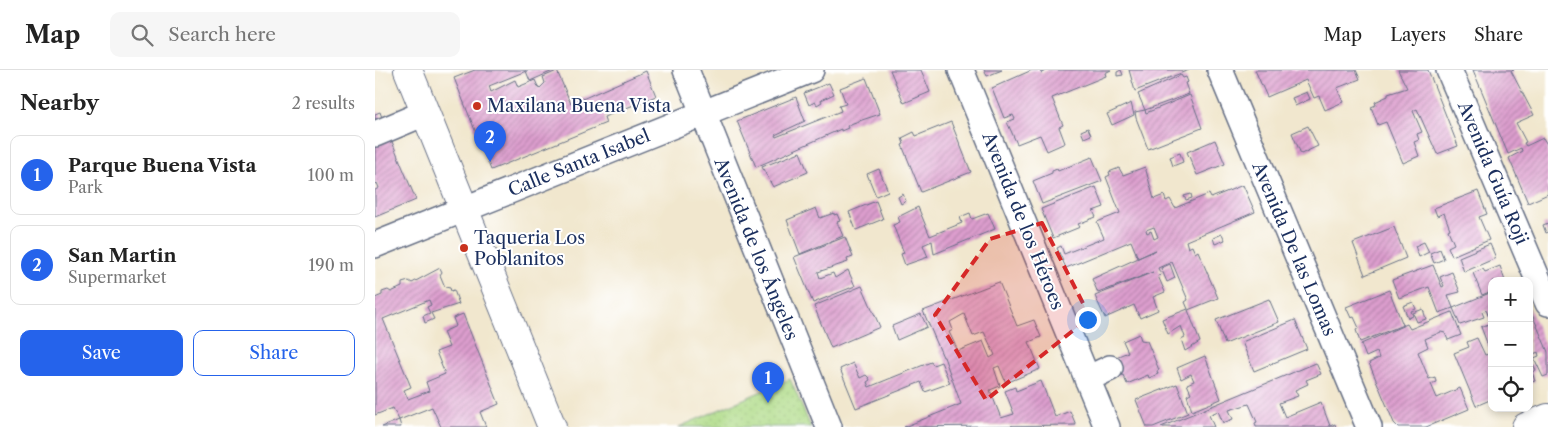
<!DOCTYPE html>
<html lang="en">
<head>
<meta charset="utf-8">
<style>
	body { margin:0; font-family:"Libre Caslon Text",serif; background:#f6f6f6; color:#222 }
	.controls { position:absolute; right:15px; bottom:15px; display:grid; overflow:hidden; border-radius:10px; box-shadow:0 2px 8px #0003 }
	.controls button { width:45px; height:45px; display:grid; place-items:center; padding:0; border:0; border-bottom:1px solid #e0e0e0; background:#fff; color:#222; font:25px sans-serif }
	.you { position:absolute; left:712px; top:249px; width:18px; height:18px; margin:-12px; border:4px solid #fff; border-radius:50%; background:#1a73e8; box-shadow:0 0 0 8px #1a73e833 }
	.badge { display:grid; place-items:center; width:32px; height:32px; border-radius:50%; background:#2563eb; color:#fff; font-size:16px; font-weight:700 }
	.pin { position:absolute; translate:-50% -41px; filter:drop-shadow(0 1px 2px #0008) }
	.pin::after { content:''; position:absolute; top:26px; width:18px; height:15px; background:inherit; clip-path:polygon(0 0,100% 0,50% 100%) }
	.list { margin:0; padding:0; list-style:none }
	h2 { display:flex; justify-content:space-between; align-items:center; height:65px; margin:0; padding:0 20px; font-size:21px }
	h2 small { font-size:16px; font-weight:400; color:#767676 }
	.list li { display:grid; grid-template-columns:32px 1fr auto; gap:15px; align-items:center; box-sizing:border-box; height:80px; margin:0 10px 10px; padding:0 10px; border:1px solid #e0e0e0; border-radius:10px }
	.list b { display:block; font-size:19px; white-space:nowrap }
	.list p { margin:0; font-size:16px; white-space:nowrap; color:#767676 }
	.list em { font-size:16px; font-style:normal; color:#767676 }
	.actions { display:flex; gap:10px; padding:15px 20px }
	.actions a { flex:1; padding:11px 0; border:1px solid #2563eb; border-radius:10px; text-align:center; font-size:18px; color:#2563eb }
	.actions .main { background:#2563eb; color:#fff }
	.icon { flex:none; width:28px; height:28px; fill:none; stroke:currentColor; stroke-width:2; stroke-linecap:round; stroke-linejoin:round }
	.map { position:relative; flex:none; width:1173px; height:357px; overflow:hidden }
	header { display:flex; align-items:center; gap:30px; box-sizing:border-box; height:70px; padding:0 25px; background:#fff; border-bottom:1px solid #e0e0e0 }
	header strong { font-size:24px }
	nav { display:flex; gap:28px; margin-inline-start:auto; font-size:18px }
	.search { width:350px; height:45px; background:#f6f6f6; display:flex; align-items:center; gap:12px; box-sizing:border-box; padding:0 18px; border-radius:10px; color:#767676; font-size:19px }
	main { display:flex }
	aside { flex:1; background:#fff }
	.map>svg:first-child { display:block }
	.green { fill:url(#green-dots); stroke:#658572 }
	.building { fill:url(#building-hatch); fill-rule:evenodd }
	.lines { fill:none; stroke-linecap:round; stroke-linejoin:round }
	.minor-casing { stroke:#666f85; stroke-width:28 }
	.major-casing { stroke:#666f85; stroke-width:30 }
	.minor { stroke:#fff; stroke-width:25 }
	.major { stroke:#fff; stroke-width:28 }
	.marked { fill:#d62828; fill-opacity:0.2; stroke:#d62828; stroke-width:4; stroke-dasharray:10 6; stroke-linejoin:round }
	.poi-dot { fill:#c8321e; stroke:#fff; stroke-width:2 }
	.labels { text-anchor:middle; stroke-width:4; stroke-linejoin:round; paint-order:stroke }
	.poi-label { font-size:18px; fill:#1b2f5e; stroke:#fff; text-anchor:start }
	.street-label { font-size:18px; fill:#1b2f5e; stroke:#fff }
</style>
</head>
<body>
<header>
<strong>Map</strong>
<div class="search"><svg class="icon" aria-label="search" viewBox="0 0 24 24"><circle cx="10" cy="10" r="6"/><path d="M15 15l6 6"/></svg>Search here</div>
<nav><a>Map</a><a>Layers</a><a>Share</a></nav>
</header>
<main>
<aside>
<h2>Nearby<small>2 results</small></h2>
<ul class="list">
<li><span class="badge">1</span><div><b>Parque Buena Vista</b><p>Park</p></div><em>100 m</em></li>
<li><span class="badge">2</span><div><b>San Martin</b><p>Supermarket</p></div><em>190 m</em></li>
</ul>
<div class="actions"><a class="main">Save</a><a>Share</a></div>
</aside>
<div class="map">
<svg width="1173" height="357" viewBox="0 0 1173 357">
	<defs>
		<pattern id="green-dots" width="8" height="8" patternUnits="userSpaceOnUse" patternTransform="scale(1.25)"><rect width="8" height="8" fill="#afdb87"/><path d="M2 2h.1M6 6h.1" fill="none" stroke="#96bc77" stroke-width="1.8" stroke-linecap="round"/></pattern>
		<pattern id="building-hatch" width="6" height="6" patternUnits="userSpaceOnUse" patternTransform="scale(1.25)"><rect width="6" height="6" fill="#dd9ece"/><path d="M-1 1l2-2M0 6l6-6M5 7l2-2" fill="none" stroke="#b281aa"/></pattern>
	</defs>
	<rect width="100%" height="100%" fill="#fff"/>
	<filter id="ink" filterUnits="userSpaceOnUse"><feTurbulence type="fractalNoise" baseFrequency=".02" numOctaves="2"/><feDisplacementMap in="SourceGraphic" scale="10" xChannelSelector="R" yChannelSelector="G"/><feConvolveMatrix kernelMatrix="1 2 1 2 8 2 1 2 1" color-interpolation-filters="sRGB"/></filter>
	<filter id="wash" filterUnits="userSpaceOnUse"><feTurbulence type="fractalNoise" baseFrequency=".0096" numOctaves="4" result="noise"/><feDisplacementMap in="SourceGraphic" scale="20" xChannelSelector="R" yChannelSelector="G"/><feGaussianBlur stdDeviation="1.12" result="paint"/><feColorMatrix in="noise" values="0 0 0 0 0 0 0 0 0 0 0 0 0 0 0 0 0 1.4 0 .05"/><feComposite in="paint" operator="in"/></filter>
	<g filter="url(#wash)">
		<rect width="100%" height="100%" fill="#f1e7ce"/>
		<!-- green -->
		<path class="green" d="M 415,309 L 436,357 L 304,357 Z"/>
		<g id="blocks">
			<!-- building -->
			<path class="building" d="M 100,0 L 180,0 L 155,11 L 151,1 L 114,16 L 116,22 L 140,10 L 143,17 L 160,10 L 164,19 L 170,13 L 168,7 L 182,1 L 196,34 L 271,1 L 281,26 L 229,47 L 231,53 L 116,100 L 79,8 Z
				M 515,0 L 546,0 L 555,22 L 529,33 Z
				M 609,0 L 627,0 L 612,6 Z
				M 657,0 L 665,0 L 666,3 L 673,0 L 736,0 L 730,3 L 731,6 L 677,28 L 688,55 L 684,57 L 690,73 L 672,81 L 665,65 L 642,74 L 632,52 L 640,49 L 638,45 L 629,48 L 617,18 Z
				M 746,0 L 748,5 L 742,6 L 742,2 Z
				M 754,0 L 814,0 L 760,21 Z
				M 880,0 L 981,0 L 985,9 L 962,18 L 968,32 L 950,40 L 944,26 L 939,28 L 931,10 L 892,27 Z
				M 1023,0 L 1053,0 L 1083,76 L 1062,84 L 1042,39 L 1038,41 L 1047,62 L 1042,64 L 1044,70 L 1039,72 L 1044,86 L 1028,93 L 1011,52 L 1003,55 L 996,37 L 1001,35 L 1000,32 L 1013,26 L 1013,24 L 1032,18 Z
				M 1098,0 L 1139,0 L 1136,1 L 1159,45 L 1141,53 L 1151,72 L 1149,73 L 1151,76 L 1168,68 L 1173,76 L 1173,124 L 1153,133 L 1134,88 L 1147,81 L 1146,78 L 1133,84 Z
				M 806,5 L 808,8 L 811,7 L 813,12 L 810,13 L 814,24 L 770,40 L 771,43 L 815,25 L 827,58 L 773,79 L 761,48 L 760,42 L 770,40 L 763,24 Z
				M 491,8 L 505,44 L 478,53 L 472,56 L 473,58 L 466,61 L 466,59 L 381,97 L 362,51 L 421,27 L 430,51 L 400,65 L 401,67 L 466,41 L 464,36 L 471,34 L 465,18 Z
				M 454,13 L 459,24 L 446,30 L 447,32 L 442,35 L 440,32 L 434,35 L 429,23 Z
				M 932,22 L 935,29 L 920,36 L 917,28 Z
				M 756,33 L 759,45 L 737,55 L 732,44 Z
				M 5,42 L 10,56 L 0,59 L 0,44 Z
				M 576,52 L 596,102 L 546,122 L 527,75 L 529,74 L 527,68 L 539,62 L 541,66 Z
				M 933,56 L 943,76 L 926,84 L 917,63 Z
				M 713,58 L 716,65 L 709,68 L 706,61 Z
				M 13,62 L 41,130 L 0,147 L 0,120 L 4,118 L 2,113 L 0,115 L 0,68 Z
				M 840,70 L 850,94 L 822,105 L 812,82 Z
				M 425,82 L 433,102 L 398,117 L 387,97 Z
				M 805,83 L 808,92 L 798,96 L 795,87 Z
				M 717,87 L 727,111 L 667,134 L 658,111 L 677,103 L 677,101 L 682,99 L 683,101 Z
				M 770,97 L 779,129 L 789,125 L 791,131 L 795,129 L 800,138 L 834,124 L 836,128 L 868,115 L 880,142 L 811,171 L 813,178 L 817,176 L 820,183 L 823,181 L 843,228 L 813,240 L 825,272 L 810,281 L 806,269 L 810,267 L 806,256 L 793,264 L 787,249 L 813,239 L 810,232 L 813,230 L 797,192 L 783,198 L 786,205 L 783,206 L 790,222 L 778,227 L 783,240 L 765,248 L 759,235 L 730,248 L 720,226 L 778,202 L 723,223 L 717,209 L 781,180 L 763,188 L 756,171 L 691,198 L 682,178 L 686,176 L 689,184 L 729,168 L 722,152 L 745,143 L 731,107 L 735,105 L 734,102 L 744,98 L 748,105 ZM 779,157 L 783,167 L 779,169 L 776,161 L 772,163 L 771,160 Z
				M 504,99 L 513,121 L 501,126 L 492,104 Z
				M 721,117 L 729,137 L 718,141 L 721,147 L 703,154 L 705,157 L 678,168 L 666,139 Z
				M 1103,121 L 1112,144 L 1104,147 L 1114,170 L 1077,186 L 1073,177 L 1079,174 L 1073,160 L 1075,159 L 1069,143 L 1062,146 L 1059,138 Z
				M 528,124 L 531,131 L 526,134 L 523,127 Z
				M 816,124 L 817,128 L 811,130 L 809,126 Z
				M 501,131 L 508,149 L 481,160 L 474,142 Z
				M 543,137 L 555,166 L 587,153 L 585,147 L 595,143 L 597,149 L 613,143 L 620,159 L 559,184 L 557,171 L 548,175 L 553,187 L 530,195 L 526,184 L 529,183 L 518,155 L 525,152 L 523,147 Z
				M 441,138 L 445,148 L 459,143 L 459,145 L 462,144 L 465,151 L 462,152 L 468,166 L 425,184 L 412,150 Z
				M 1173,153 L 1173,162 L 1171,163 L 1168,155 Z
				M 1019,157 L 1031,188 L 990,205 L 978,173 Z
				M 847,164 L 850,170 L 840,174 L 838,168 Z
				M 470,167 L 478,187 L 472,189 L 473,192 L 443,202 L 445,208 L 458,203 L 460,208 L 473,200 L 480,216 L 438,233 L 419,187 Z
				M 1049,172 L 1054,182 L 1044,187 L 1040,176 Z
				M 1115,174 L 1121,188 L 1089,202 L 1084,187 Z
				M 1065,179 L 1069,189 L 1059,193 L 1055,183 Z
				M 795,194 L 800,208 L 792,212 L 786,198 Z
				M 1058,195 L 1067,217 L 1069,216 L 1065,207 L 1077,202 L 1085,222 L 1073,225 L 1078,238 L 1064,243 L 1054,217 L 1024,228 L 1017,210 Z
				M 1125,196 L 1130,211 L 1117,211 L 1117,221 L 1107,225 L 1098,203 L 1108,199 L 1110,202 Z
				M 65,198 L 67,202 L 65,205 L 70,217 L 75,218 L 76,221 L 79,220 L 84,234 L 56,243 L 59,249 L 50,253 L 48,246 L 55,243 L 52,237 L 56,235 L 54,230 L 8,249 L 36,317 L 29,320 L 33,329 L 54,321 L 51,312 L 70,304 L 61,282 L 74,277 L 68,262 L 81,256 L 78,248 L 88,244 L 124,334 L 105,342 L 111,357 L 66,357 L 57,337 L 24,350 L 18,338 L 0,345 L 0,228 L 7,225 L 7,222 L 13,220 L 16,222 L 27,217 L 27,213 L 34,211 L 37,213 Z
				M 624,212 L 642,256 L 659,250 L 666,267 L 654,272 L 665,299 L 631,313 L 624,296 L 619,298 L 625,316 L 615,320 L 626,348 L 639,344 L 630,321 L 640,317 L 641,321 L 666,311 L 680,347 L 695,341 L 701,355 L 529,357 L 586,334 L 569,287 L 568,287 L 548,241 ZM 589,244 L 598,266 L 609,262 L 620,285 L 615,288 L 608,271 L 583,281 L 574,262 L 578,260 L 575,252 Z
				M 487,216 L 505,257 L 456,278 L 439,236 Z
				M 1014,220 L 1028,255 L 985,272 L 981,260 L 984,258 L 979,247 L 976,248 L 971,237 Z
				M 1117,222 L 1117,286 L 1106,257 L 1116,253 L 1111,240 L 1107,242 L 1109,247 L 1085,255 L 1078,238 Z
				M 894,229 L 904,252 L 850,274 L 841,250 Z
				M 1038,232 L 1041,239 L 1036,241 L 1038,246 L 1033,248 L 1028,236 Z
				M 1154,237 L 1173,282 L 1173,305 L 1168,307 L 1159,288 L 1164,286 L 1163,282 L 1154,286 Z
				M 1048,239 L 1051,249 L 1042,252 L 1038,243 Z
				M 1077,242 L 1086,265 L 1073,270 L 1070,263 L 1066,262 L 1050,269 L 1053,277 L 1043,282 L 1054,309 L 1060,307 L 1061,312 L 1056,314 L 1062,328 L 1085,318 L 1094,339 L 1051,357 L 1023,357 L 1019,353 L 994,293 L 1004,288 L 1002,282 L 991,287 L 986,274 L 1032,254 L 1035,259 Z
				M 546,244 L 552,257 L 522,270 L 517,256 Z
				M 920,250 L 932,279 L 879,301 L 867,272 Z
				M 764,264 L 766,270 L 772,271 L 784,300 L 782,301 L 783,304 L 774,308 L 773,305 L 752,314 L 748,305 L 743,307 L 741,287 L 753,282 L 748,271 Z
				M 1102,268 L 1110,285 L 1114,284 L 1117,290 L 1117,329 L 1101,336 L 1079,283 L 1094,277 L 1092,272 Z
				M 830,286 L 846,329 L 817,341 L 812,325 L 816,323 L 812,314 L 819,311 L 816,304 L 806,309 L 802,298 Z
				M 556,292 L 558,295 L 566,292 L 575,313 L 550,322 L 546,312 L 481,338 L 465,299 L 478,293 L 485,308 L 491,305 L 494,308 L 495,310 L 492,312 L 494,317 Z
				M 941,293 L 946,304 L 931,310 L 933,314 L 920,320 L 923,326 L 904,333 L 910,347 L 946,332 L 955,356 L 960,354 L 961,357 L 881,357 L 880,353 L 882,352 L 874,334 L 854,340 L 858,349 L 848,353 L 843,341 L 834,345 L 839,357 L 786,357 Z
				M 1158,294 L 1161,300 L 1157,302 L 1160,311 L 1154,313 L 1154,295 Z
				M 802,314 L 813,343 L 778,357 L 772,357 L 761,330 Z
				M 24,350 L 26,357 L 7,357 Z"/>
		</g>
	</g>
	<g filter="url(#ink)">
		<use href="#blocks" fill-opacity="0" stroke="#666f85" stroke-width="1"/>
		<g class="lines">
			<!-- minor casing -->
			<g class="minor-casing">
				<path id="minor" d="M 311,0 L 454,357
					M 586,0 L 732,357
					M 845,0 L 994,357
					M 1074,0 L 1173,233
					M 0,64 L 50,43
					M 0,175 L 436,0
					M 712,309 L 735,298"/>
			</g>
			<!-- major casing -->
			<g class="major-casing">
				<path id="major" d="M 33,0 L 177,357
					M 1151,357 L 1173,348"/>
			</g>
			<!-- minor -->
			<use href="#minor" class="minor"/>
			<!-- major -->
			<use href="#major" class="major"/>
		</g>
	</g>
	<!-- marked area -->
	<path class="marked" d="M 667,153 L 715,247 L 611,330 L 560,245 L 615,169 Z"/>
	<!-- markers -->
	<g class="poi-dot">
		<circle cx="102" cy="36" r="5"/>
		<circle cx="89" cy="178" r="5"/>
	</g>
	<g class="labels">
		<!-- poi labels -->
		<g class="poi-label">
			<text x="112" y="42">Maxilana Buena Vista</text>
			<text x="99" y="174">Taqueria Los<tspan x="99" dy="21">Poblanitos</tspan></text>
		</g>
		<!-- street labels -->
		<g class="street-label">
			<text transform="translate(204 93) rotate(-22)" y="6">Calle Santa Isabel</text>
			<text transform="translate(1118 103) rotate(67)" y="6">Avenida Guía Roji</text>
			<text transform="translate(648 151) rotate(68)" y="6">Avenida de los Héroes</text>
			<text transform="translate(381 179) rotate(68)" y="6">Avenida de los Ángeles</text>
			<text transform="translate(919 179) rotate(67)" y="6">Avenida De las Lomas</text>
		</g>
	</g>
</svg>
<div class="controls">
<button>+</button>
<button>−</button>
<button><svg class="icon" aria-label="locate" viewBox="0 0 24 24"><circle cx="12" cy="12" r="6"/><path d="M12 2v4M12 18v4M2 12h4M18 12h4"/></svg></button>
</div>
<div class="you"></div>
<div class="pin badge" style="left:393px;top:333px">1</div>
<div class="pin badge" style="left:115px;top:92px">2</div>
</div>
</main>
</body>
</html>
